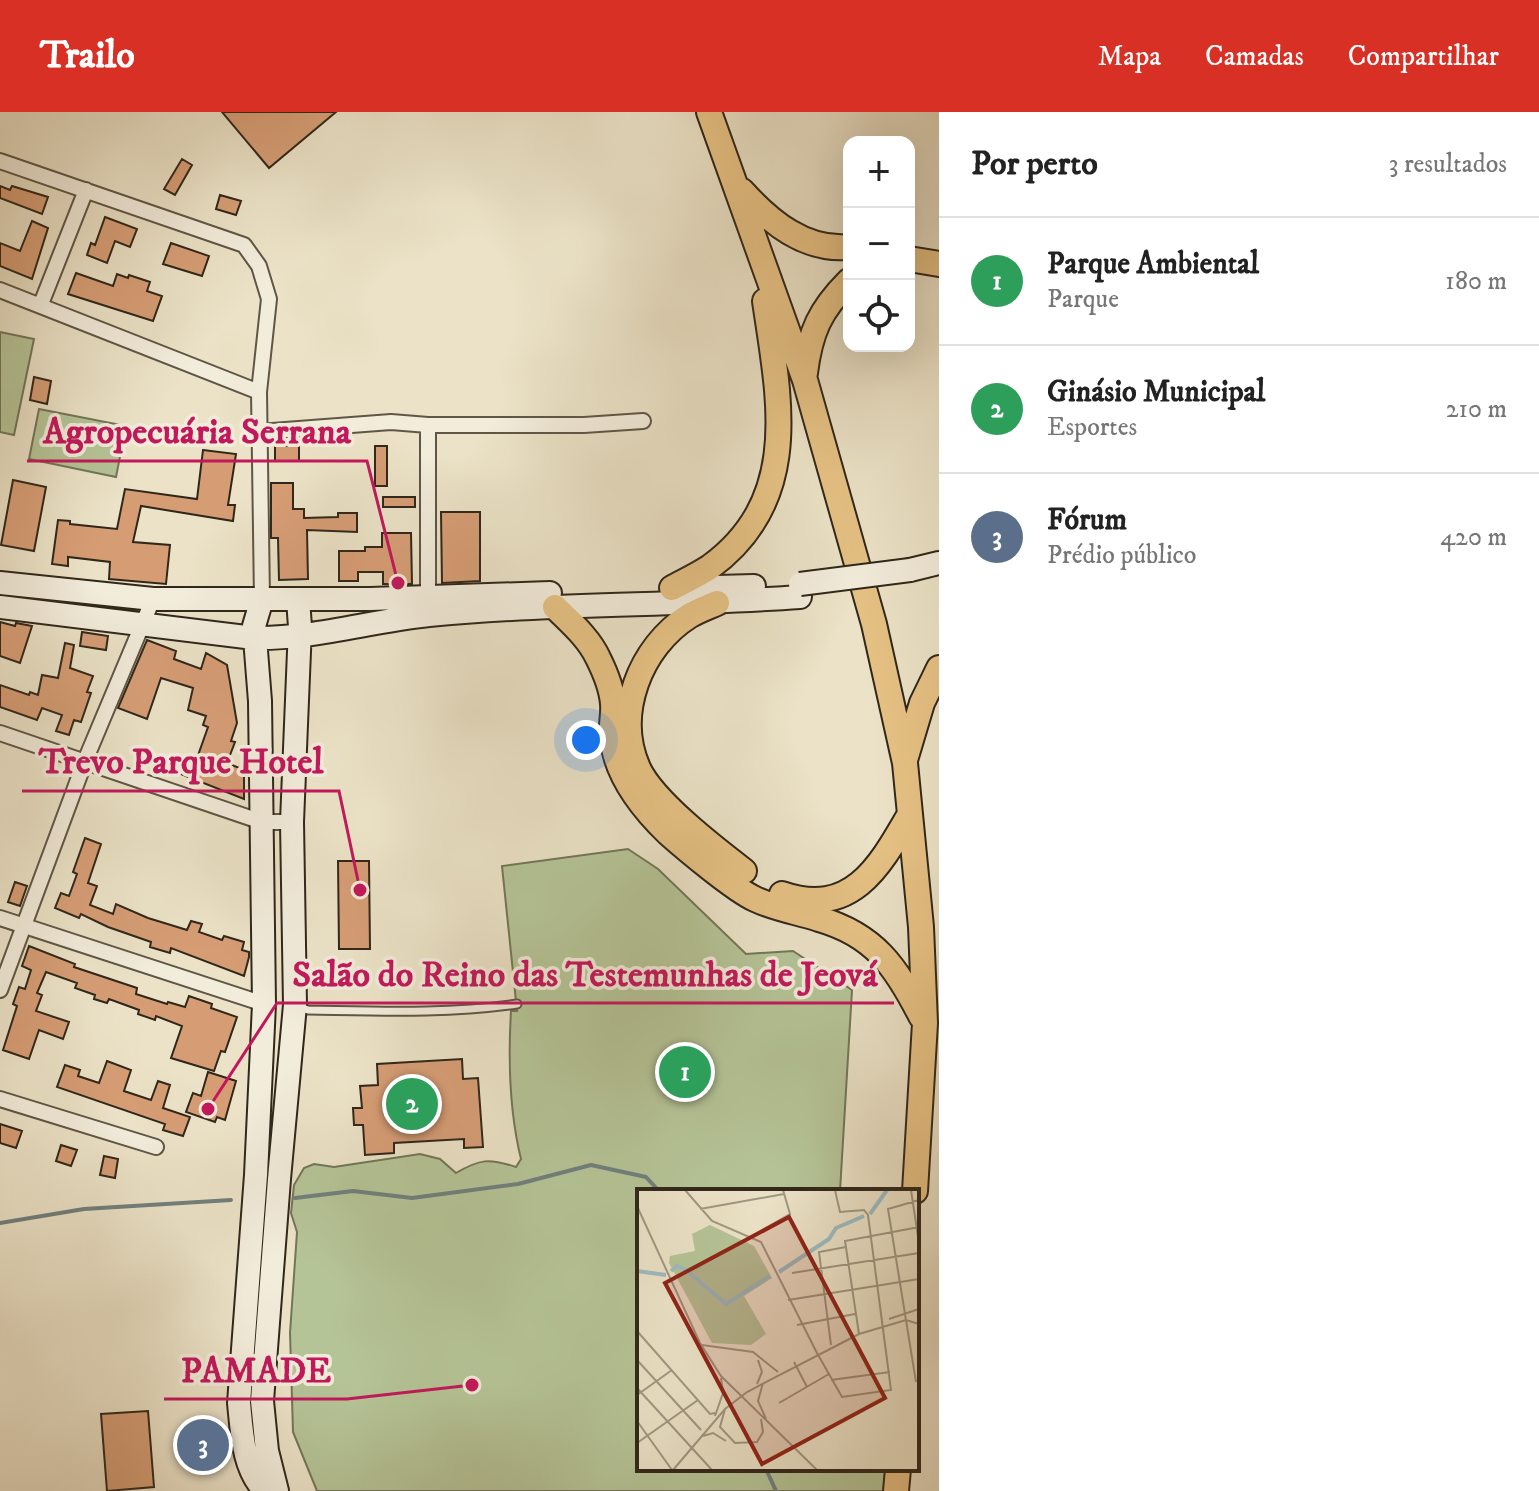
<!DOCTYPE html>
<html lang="pt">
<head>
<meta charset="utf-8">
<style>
	body { margin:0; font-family:"IM FELL DW Pica",serif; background:#f2f2f2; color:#222 }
	.controls { position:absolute; right:24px; top:24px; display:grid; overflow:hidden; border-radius:16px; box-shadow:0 8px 32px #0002 }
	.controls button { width:72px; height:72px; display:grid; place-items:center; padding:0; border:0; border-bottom:2px solid #e0e0e0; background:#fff; color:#222; font:40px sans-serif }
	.you { position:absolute; left:586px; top:628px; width:28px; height:28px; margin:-20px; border:6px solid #fff; border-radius:50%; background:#1a73e8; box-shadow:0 0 0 12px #1a73e833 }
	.badge { display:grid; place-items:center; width:52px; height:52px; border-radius:50%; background:#d93025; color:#fff; font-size:26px; font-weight:700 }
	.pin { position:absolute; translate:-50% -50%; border:4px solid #fff; box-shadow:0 2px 8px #0006 }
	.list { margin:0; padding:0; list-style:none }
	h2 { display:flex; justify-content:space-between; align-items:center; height:104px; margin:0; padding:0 32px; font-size:34px }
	h2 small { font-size:26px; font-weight:400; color:#767676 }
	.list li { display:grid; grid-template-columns:52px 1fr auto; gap:24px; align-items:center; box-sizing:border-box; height:128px; padding:0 32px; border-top:2px solid #e0e0e0 }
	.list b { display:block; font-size:30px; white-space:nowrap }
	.list p { margin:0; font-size:26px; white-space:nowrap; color:#767676 }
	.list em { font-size:26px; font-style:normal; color:#767676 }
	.icon { flex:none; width:44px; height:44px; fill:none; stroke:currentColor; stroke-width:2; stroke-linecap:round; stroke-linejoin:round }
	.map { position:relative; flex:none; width:939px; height:1379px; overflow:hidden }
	header { display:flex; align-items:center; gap:48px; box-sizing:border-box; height:112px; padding:0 40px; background:#d93025; color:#fff }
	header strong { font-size:38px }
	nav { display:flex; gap:44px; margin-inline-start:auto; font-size:28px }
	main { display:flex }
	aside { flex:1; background:#fff }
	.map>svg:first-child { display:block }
	.green { fill:#b5c497; stroke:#727659; stroke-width:2 }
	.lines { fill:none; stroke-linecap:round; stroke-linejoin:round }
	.stream { stroke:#71807e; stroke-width:4 }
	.building { fill:#d69d75; stroke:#30271b; stroke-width:2 }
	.service-casing { stroke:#5f5646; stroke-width:11 }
	.minor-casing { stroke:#5f5646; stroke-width:18 }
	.secondary-casing { stroke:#30271b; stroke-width:26 }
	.trunk-casing { stroke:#30271b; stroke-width:28 }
	.service { stroke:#f2ecdb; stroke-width:7 }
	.minor { stroke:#f2ecdb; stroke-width:14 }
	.secondary { stroke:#f2ecdb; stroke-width:22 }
	.trunk { stroke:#e6c184; stroke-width:24 }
	.secondary-bridge-casing { stroke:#30271b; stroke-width:26; stroke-linecap:butt }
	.secondary-bridge { stroke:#f2ecdb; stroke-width:22 }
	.inset-river { fill:none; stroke:#9dbbc0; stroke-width:4 }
	.inset-road { fill:none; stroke:#a09782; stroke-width:2 }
	.view { fill:#8f2418; fill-opacity:0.15; stroke:#8f2418; stroke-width:4 }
	.inset-edge { fill:none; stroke:#30271b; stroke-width:4 }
	.leader { fill:none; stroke:#c2185b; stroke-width:3 }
	.callout-dot { fill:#c2185b; stroke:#f2ecdb; stroke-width:3 }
	.callout-label { font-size:36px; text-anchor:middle; font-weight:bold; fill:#c2185b; stroke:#f2ecdb; stroke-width:7; stroke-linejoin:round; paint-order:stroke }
</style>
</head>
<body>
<header>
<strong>Trailo</strong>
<nav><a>Mapa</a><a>Camadas</a><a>Compartilhar</a></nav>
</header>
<main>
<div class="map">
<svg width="939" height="1379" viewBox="0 0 939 1379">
	<rect width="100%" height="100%" fill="#ebe2c7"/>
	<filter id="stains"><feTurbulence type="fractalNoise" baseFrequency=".0025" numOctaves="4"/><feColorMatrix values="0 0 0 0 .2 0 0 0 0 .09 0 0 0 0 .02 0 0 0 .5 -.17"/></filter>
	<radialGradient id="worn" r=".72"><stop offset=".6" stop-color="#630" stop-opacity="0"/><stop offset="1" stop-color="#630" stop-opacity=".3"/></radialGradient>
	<!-- green -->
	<path class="green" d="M 0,220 L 34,227 L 14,323 L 0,320 Z
		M 39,297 L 126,314 L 116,365 L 29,347 Z
		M 628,737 L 658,757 L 746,842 L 793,839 L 852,878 L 840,1079 L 639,1079 L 639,1357 L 885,1357 L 887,1379 L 317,1379 L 293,1320 L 290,1221 L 297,1120 L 291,1101 L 294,1073 L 304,1056 L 314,1052 L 334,1055 L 420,1042 L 440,1047 L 456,1061 C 480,1047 489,1046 516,1055 L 521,1047 C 509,998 508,949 511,899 L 517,899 L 502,754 Z"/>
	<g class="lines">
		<!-- stream -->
		<path class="stream" d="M 295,1086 L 353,1079 L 412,1086 L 518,1072 L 591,1053 L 646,1065 L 659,1079
			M 0,1111 L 84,1097 L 231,1088
			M 766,1357 L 776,1379"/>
	</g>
	<!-- building -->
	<path class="building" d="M 222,0 L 336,0 L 269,56 Z
		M 182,47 L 192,53 L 175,83 L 164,77 Z
		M 0,74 L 10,78 L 12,74 L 48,85 L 42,102 L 0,86 Z
		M 220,83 L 241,89 L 236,103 L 216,97 Z
		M 105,105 L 137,117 L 130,135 L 115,129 L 107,151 L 87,143 L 91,131 L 95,133 Z
		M 32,109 L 48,116 L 32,167 L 0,154 L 0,131 L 20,139 Z
		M 171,131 L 209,144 L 202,164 L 163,152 Z
		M 76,161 L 113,174 L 117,162 L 128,166 L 129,163 L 150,170 L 147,179 L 162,184 L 153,209 L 68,182 Z
		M 34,265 L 51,269 L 47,292 L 30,288 Z
		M 275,334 L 299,334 L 299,349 L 275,349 Z
		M 375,334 L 387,334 L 387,374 L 375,374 Z
		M 203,338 L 236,342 L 228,393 L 235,393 L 233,409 L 141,394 L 133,430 L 170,433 L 166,472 L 109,467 L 110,450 L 68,445 L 68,454 L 52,452 L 58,408 L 70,409 L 70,412 L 117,417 L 125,377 L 197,387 Z
		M 13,368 L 46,375 L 34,439 L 1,433 Z
		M 271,371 L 293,371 L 293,397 L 304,397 L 304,406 L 338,405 L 338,401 L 357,401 L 357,420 L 307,418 L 308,467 L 279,468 L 278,426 L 271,426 Z
		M 383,385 L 415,385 L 415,395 L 383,395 Z
		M 441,400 L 480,400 L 480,469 L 442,471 Z
		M 382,421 L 411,421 L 412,472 L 383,472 L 383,460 L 358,460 L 358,469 L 339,469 L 339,439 L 365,439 L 365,435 L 382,435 Z
		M 0,510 L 15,514 L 16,511 L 32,514 L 20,551 L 0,544 Z
		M 82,520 L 108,524 L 106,538 L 80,534 Z
		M 147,528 L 176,539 L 174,547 L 201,557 L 206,541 L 227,553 L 237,611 L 231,629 L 235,630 L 227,651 L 244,658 L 244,687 L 173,659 L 178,643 L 196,649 L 208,615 L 203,613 L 206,604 L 188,598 L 193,576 L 161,566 L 147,607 L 118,596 Z
		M 65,531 L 74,533 L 70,556 L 93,564 L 87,580 L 91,581 L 81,610 L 74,608 L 69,623 L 56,619 L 62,603 L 42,596 L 37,608 L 0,595 L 0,573 L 29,583 L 30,580 L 38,583 L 42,563 L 58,566 Z
		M 85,726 L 101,732 L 88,771 L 97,774 L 90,793 L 113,802 L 116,792 L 148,806 L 187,818 L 191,809 L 202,812 L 199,820 L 222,828 L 224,824 L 244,830 L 242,838 L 249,840 L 249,845 L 244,864 L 171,836 L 170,841 L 150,835 L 151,830 L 108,815 L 81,802 L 79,806 L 55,796 L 61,781 L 69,784 L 77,762 L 73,760 Z
		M 338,749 L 369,749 L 370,837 L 339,837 Z
		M 15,770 L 27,774 L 20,794 L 8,790 Z
		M 29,834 L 75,852 L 74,855 L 137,876 L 136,882 L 167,892 L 168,890 L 185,895 L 189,884 L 212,892 L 211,896 L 237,905 L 225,940 L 221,939 L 214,959 L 171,946 L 182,914 L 156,904 L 155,908 L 138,902 L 139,898 L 109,887 L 107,891 L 94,887 L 95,883 L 75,876 L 77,871 L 46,860 L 37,881 L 42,883 L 36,899 L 69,910 L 63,927 L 39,918 L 29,947 L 3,938 L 17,894 L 13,892 L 19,875 L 25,877 L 31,858 L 22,854 Z
		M 462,947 L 463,967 L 478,966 L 483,1035 L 464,1036 L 464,1027 L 394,1031 L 394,1041 L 365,1043 L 363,1013 L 354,1013 L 353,996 L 362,996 L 360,974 L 378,973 L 377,952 Z
		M 107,949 L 131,958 L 124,979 L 151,988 L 158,969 L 170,973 L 163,996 L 190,1005 L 183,1024 L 163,1018 L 165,1012 L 57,975 L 65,953 L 80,958 L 78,964 L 99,971 Z
		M 208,960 L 236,969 L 225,1008 L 217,1005 L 215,1010 L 186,1000 L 193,981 L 201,984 Z
		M 0,1012 L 22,1019 L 16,1036 L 0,1031 Z
		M 61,1033 L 77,1038 L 71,1054 L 56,1049 Z
		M 104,1044 L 118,1047 L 115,1066 L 100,1063 Z
		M 148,1299 L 154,1375 L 107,1379 L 101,1302 Z"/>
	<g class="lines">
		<!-- service casing -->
		<g class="service-casing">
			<path id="service" d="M 297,894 L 308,898 C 377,899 448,902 517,892"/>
		</g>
		<!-- minor casing -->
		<g class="minor-casing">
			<path id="minor" d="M 0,49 L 244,133 L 259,154 L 269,187 L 259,280 L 262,487
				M 0,178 L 259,280
				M 41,192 L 86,78
				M 259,320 L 391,310 L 428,313 L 584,313 L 643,309
				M 428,493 L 428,313
				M 0,621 L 262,710 L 292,710
				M 0,806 L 264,892
				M 0,878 L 85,649 L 153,487
				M 0,987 L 156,1035"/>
		</g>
		<!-- secondary casing -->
		<g class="secondary-casing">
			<path id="secondary" d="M 910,458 L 939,451
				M 0,471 L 153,487 L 370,487 L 550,481
				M 680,476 L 754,474
				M 262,487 L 254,514 L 260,589 L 264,892 L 256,1063 L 239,1291 C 242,1321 243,1357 265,1379
				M 0,495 L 254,526 C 314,527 370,509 429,503 C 553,491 677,494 800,485
				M 277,1379 L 267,1339 L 262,1289 L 279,1067 L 295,893 L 292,710 L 300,515 L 298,487"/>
		</g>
		<!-- trunk casing -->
		<g class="trunk-casing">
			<path id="trunk" d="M 709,0 L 805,268 L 874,512 L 905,651 L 921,815 L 925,911 L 915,1079
				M 742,79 C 770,110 805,139 849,135
				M 909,147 L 939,152
				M 805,261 C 810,220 820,198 849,169
				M 672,476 C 685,469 698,463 710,455 C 803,387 779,286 765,189
				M 717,491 C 708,495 697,499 689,504 C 640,535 614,602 638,656 C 653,689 714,736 744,759
				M 555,495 C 570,510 589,526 598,546 C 604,558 612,578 613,592 C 614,602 611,612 612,623 C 615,662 641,695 668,721 C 686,737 735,778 755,787 C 776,797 798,800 819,807 C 875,823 896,855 921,904
				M 905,648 L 922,591 L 939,556
				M 782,782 C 852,806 880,754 910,702
				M 896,1379 L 898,1357"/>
		</g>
		<!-- service -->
		<use href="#service" class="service"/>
		<!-- minor -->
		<use href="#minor" class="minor"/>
		<!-- secondary -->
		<use href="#secondary" class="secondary"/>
		<!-- trunk -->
		<use href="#trunk" class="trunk"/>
		<!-- secondary-bridge casing -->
		<g class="secondary-bridge-casing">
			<path id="secondary-bridge" d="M 800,472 L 910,458"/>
		</g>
		<!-- secondary-bridge -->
		<use href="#secondary-bridge" class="secondary-bridge"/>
	</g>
	<!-- overview -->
	<g transform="translate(637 1077)">
		<rect width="282" height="282" fill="#ebe2c7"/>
		<path d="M 73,36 L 117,57 L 135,89 L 107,107 L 129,145 L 114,156 L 75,154 L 32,74 L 33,67 L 58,62 L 55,45 Z" fill="#b5c497"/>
		<path class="inset-river" d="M 233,25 L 250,1M 0,82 L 29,86M 34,82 L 40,77 L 49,81 L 89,115 L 133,87M 142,83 L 192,50 L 199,39 L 227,27"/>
		<path class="inset-road" d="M 48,1 L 75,32 L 124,53 L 180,164M 274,1 L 282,54M 0,17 L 63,154 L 84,187 L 180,281M 63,20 L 147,5M 115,47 L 153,25 L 146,1M 155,84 L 282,64M 151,111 L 282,90M 252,130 L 282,120M 160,136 L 218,125M 0,142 L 73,225 L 78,224M 222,145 L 208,52 L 282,38M 65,156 L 116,163 L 141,183M 194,156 L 182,63 L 209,58M 180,164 L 205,208 L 254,201 L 231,26 L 227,21 L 203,23 L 198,1M 0,171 L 64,241M 157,173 L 170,198M 194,191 L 253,183M 279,193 L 251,20 L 282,11M 126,194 L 121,212 L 129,230M 120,195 L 125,183 L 121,171M 0,199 L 75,281M 0,206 L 35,181M 142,214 L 192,185M 88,220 L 83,238 L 98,254 L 120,253 L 126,243 L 124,230M 78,227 L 86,204 L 84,189M 0,232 L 35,281M 66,247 L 76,244 L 89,252M 0,254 L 61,211M 36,281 L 88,220 L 110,203 L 222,145 L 269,131 L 282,135"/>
		<path class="view" d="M 152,28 L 248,209 L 125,275 L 28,94 Z"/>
		<rect width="282" height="282" class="inset-edge"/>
	</g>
	<!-- callouts -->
	<path class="leader" d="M398 471L367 349H27M360 778L339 679H22M208 997L277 891H894M472 1273L347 1287H164"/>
	<g class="callout-dot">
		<circle cx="398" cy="471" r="8"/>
		<circle cx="360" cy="778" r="8"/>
		<circle cx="208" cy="997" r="8"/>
		<circle cx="472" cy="1273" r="8"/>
	</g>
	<g class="callout-label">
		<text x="197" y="331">Agropecuária Serrana</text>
		<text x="181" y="661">Trevo Parque Hotel</text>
		<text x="585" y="874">Salão do Reino das Testemunhas de Jeová</text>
		<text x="256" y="1270">PAMADE</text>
	</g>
	<rect width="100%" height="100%" filter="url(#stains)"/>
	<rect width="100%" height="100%" fill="url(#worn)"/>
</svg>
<div class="controls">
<button>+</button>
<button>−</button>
<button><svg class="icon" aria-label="locate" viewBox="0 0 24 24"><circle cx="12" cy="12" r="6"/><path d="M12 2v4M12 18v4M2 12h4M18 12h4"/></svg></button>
</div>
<div class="you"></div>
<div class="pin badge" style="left:685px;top:960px;background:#2e9e5b">1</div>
<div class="pin badge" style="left:412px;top:992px;background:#2e9e5b">2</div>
<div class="pin badge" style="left:203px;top:1333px;background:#5c6f8a">3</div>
</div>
<aside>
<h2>Por perto<small>3 resultados</small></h2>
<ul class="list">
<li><span class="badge" style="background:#2e9e5b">1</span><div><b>Parque Ambiental</b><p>Parque</p></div><em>180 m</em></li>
<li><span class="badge" style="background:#2e9e5b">2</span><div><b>Ginásio Municipal</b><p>Esportes</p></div><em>210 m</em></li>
<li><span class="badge" style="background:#5c6f8a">3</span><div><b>Fórum</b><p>Prédio público</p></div><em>420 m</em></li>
</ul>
</aside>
</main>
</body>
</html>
